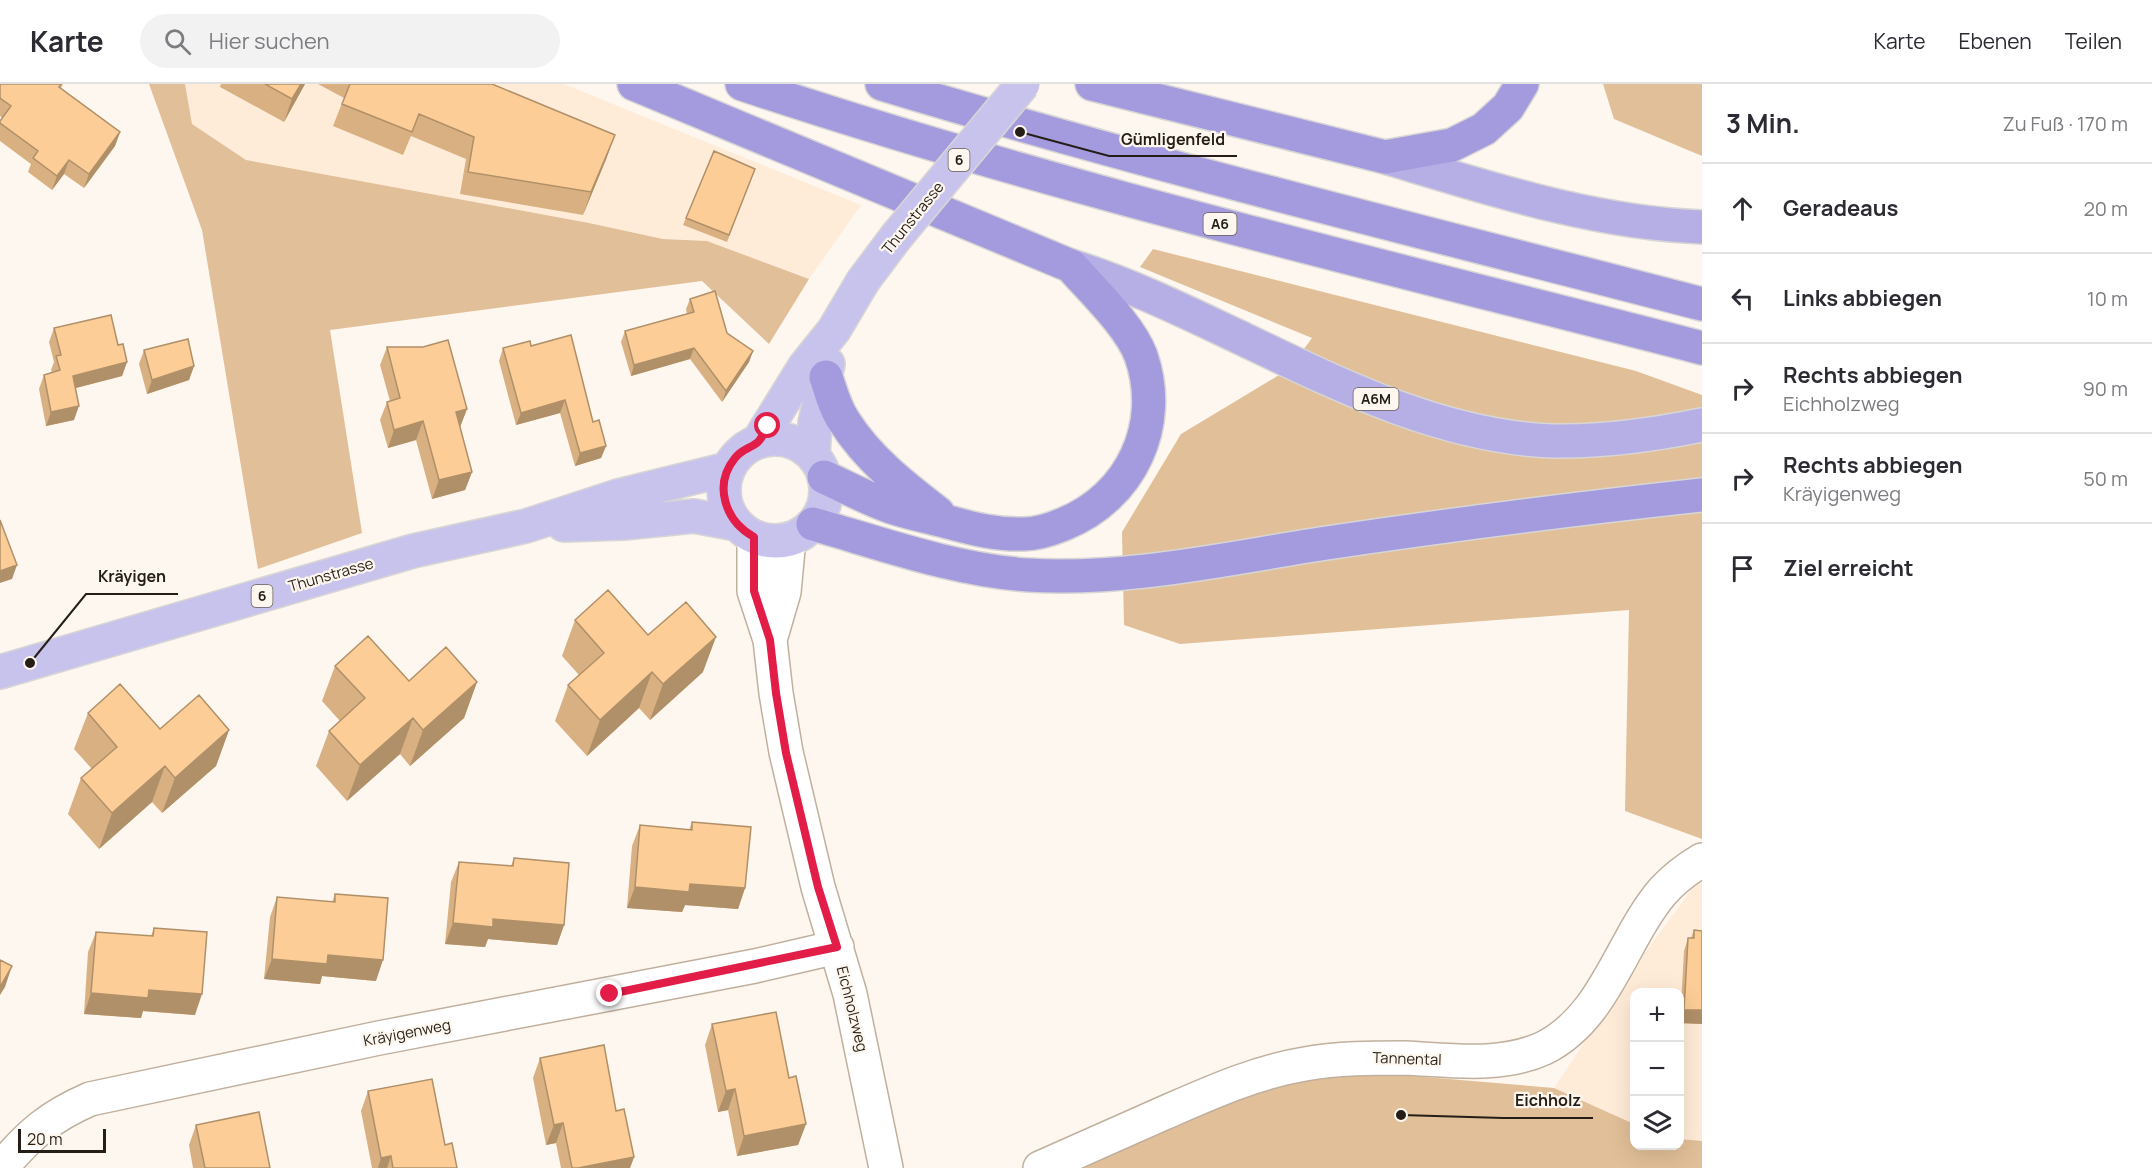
<!DOCTYPE html>
<html lang="de">
<head>
<meta charset="utf-8">
<style>
	body { margin:0; font-family:Manrope,sans-serif; background:#f2f2f3; color:#2b2b33 }
	.controls { position:absolute; right:18px; bottom:18px; display:grid; overflow:hidden; border-radius:12px; box-shadow:0 6px 24px #0002 }
	.controls button { width:54px; height:54px; display:grid; place-items:center; padding:0; border:0; border-bottom:2px solid #e1e1e2; background:#fff; color:#2b2b33; font:30px sans-serif }
	.scale { position:absolute; left:18px; bottom:15px; width:88px; box-sizing:border-box; padding-left:6px; border:3px solid #241e17; border-top:0; font-size:16px; line-height:21px; white-space:nowrap; color:#241e17; -webkit-text-stroke:4px #fef7ef; paint-order:stroke }
	.stop { position:absolute; width:18px; height:18px; margin:-14px; border:4px solid #e11d48; border-radius:50%; background:#fff }
	.stop.end { background:#e11d48; border-color:#fff; box-shadow:0 2px 6px #0008 }
	.list { margin:0; padding:0; list-style:none }
	h2 { display:flex; justify-content:space-between; align-items:center; height:78px; margin:0; padding:0 24px; font-size:26px }
	h2 small { font-size:20px; font-weight:400; color:#7c7c81 }
	.list li { display:grid; grid-template-columns:39px 1fr auto; gap:18px; align-items:center; box-sizing:border-box; height:90px; padding:0 24px; border-top:2px solid #e1e1e2 }
	.list b { display:block; font-size:22px; white-space:nowrap }
	.list p { margin:0; font-size:20px; white-space:nowrap; color:#7c7c81 }
	.list em { font-size:20px; font-style:normal; color:#7c7c81 }
	.icon { flex:none; width:33px; height:33px; fill:none; stroke:currentColor; stroke-width:2; stroke-linecap:round; stroke-linejoin:round }
	.map { position:relative; flex:none; width:1702px; height:1084px; overflow:hidden }
	header { display:flex; align-items:center; gap:36px; box-sizing:border-box; height:84px; padding:0 30px; background:#fff; border-bottom:2px solid #e1e1e2 }
	header strong { font-size:28px }
	nav { display:flex; gap:33px; margin-inline-start:auto; font-size:21px }
	.search { width:420px; height:54px; background:#f2f2f3; display:flex; align-items:center; gap:15px; box-sizing:border-box; padding:0 21px; border-radius:33px; color:#7c7c81; font-size:22px }
	main { display:flex }
	aside { flex:1; background:#fff }
	.map>svg:first-child { display:block }
	.built { fill:#ffecd8 }
	.green { fill:#e1bf98 }
	.lines { fill:none; stroke-linecap:round; stroke-linejoin:round }
	.minor-casing { stroke:#c0b09d; stroke-width:36 }
	.primary-casing { stroke:#d8d6d5; stroke-width:36 }
	.trunk-casing { stroke:#d8d6d5; stroke-width:36 }
	.motorway-casing { stroke:#d8d6d5; stroke-width:36 }
	.minor { stroke:#fff; stroke-width:33 }
	.primary { stroke:#c8c3ec; stroke-width:33 }
	.trunk { stroke:#b6afe6; stroke-width:33 }
	.motorway { stroke:#a49bdf; stroke-width:33 }
	.primary-bridge-casing { stroke:#d8d6d5; stroke-width:36; stroke-linecap:butt }
	.primary-bridge { stroke:#c8c3ec; stroke-width:33 }
	.wall { fill:#d9b081 }
	.shaded-wall { fill:#b09069 }
	.building { fill:#fccd96; stroke:#b09069; stroke-width:1.5 }
	.route { stroke:#e11d48; stroke-width:8 }
	.labels { text-anchor:middle; stroke-width:4.5; stroke-linejoin:round; paint-order:stroke }
	.shield { fill:#fef7ef; stroke:#655f58; stroke-width:1.5 }
	.shield-label { font-size:14px; font-weight:bold; fill:#241e17 }
	.street-label { font-size:15px; fill:#241e17; stroke:#fef7ef }
	.leader { fill:none; stroke:#241e17; stroke-width:2 }
	.callout-dot { fill:#241e17; stroke:#fef7ef; stroke-width:2 }
	.callout-label { font-size:16px; text-anchor:middle; font-weight:bold; fill:#241e17; stroke:#fef7ef; stroke-width:4.5; stroke-linejoin:round; paint-order:stroke }
</style>
</head>
<body>
<header>
<strong>Karte</strong>
<div class="search"><svg class="icon" aria-label="search" viewBox="0 0 24 24"><circle cx="10" cy="10" r="6"/><path d="M15 15l6 6"/></svg>Hier suchen</div>
<nav><a>Karte</a><a>Ebenen</a><a>Teilen</a></nav>
</header>
<main>
<div class="map">
<svg width="1702" height="1084" viewBox="0 0 1702 1084">
	<rect width="100%" height="100%" fill="#fef7ef"/>
	<!-- built -->
	<path class="built" d="M 185,0 L 564,0 L 861,121 L 809,195 L 707,157 L 663,155 L 589,139 L 246,76 L 192,40 Z
		M 1702,791 L 1702,1057 L 1680,1055 L 1680,908 L 1634,908 L 1634,1040 L 1554,1004 L 1636,881 Z"/>
	<!-- green -->
	<path class="green" d="M 149,0 L 185,0 L 192,40 L 246,76 L 589,139 L 663,155 L 707,157 L 809,195 L 769,260 L 702,197 L 330,246 L 362,449 L 258,485 L 202,146 Z
		M 1603,0 L 1702,0 L 1702,72 L 1614,35 Z
		M 1153,165 L 1636,287 L 1702,311 L 1702,755 L 1625,727 L 1629,526 L 1180,560 L 1124,541 L 1122,448 L 1181,350 L 1289,285 L 1312,254 L 1140,183 Z
		M 1308,989 L 1389,990 L 1554,1004 L 1634,1040 L 1634,1062 L 1680,1062 L 1680,1055 L 1702,1057 L 1702,1084 L 1067,1084 L 1209,1022 Z"/>
	<g class="lines">
		<!-- minor casing -->
		<g class="minor-casing">
			<path id="minor" d="M 754,453 L 754,507 L 770,556 L 776,609 L 786,668 L 818,803 L 850,910 L 886,1084
				M 770,556 L 784,508 L 789,455
				M 1,1084 C 30,1050 49,1033 90,1015 L 379,954 L 755,882 L 837,863
				M 1040,1084 C 1081,1066 1123,1047 1164,1029 C 1210,1009 1256,988 1305,980 C 1338,974 1372,974 1405,974 C 1450,976 1501,984 1544,964 C 1606,933 1621,856 1663,807 C 1675,794 1687,785 1702,776"/>
		</g>
		<!-- primary casing -->
		<g class="primary-casing">
			<path id="primary" d="M724 406a51 51 0 1 1 102 0a51 51 0 1 1-102 0Z
				M 758,358 L 805,282 L 834,246 L 863,197 L 896,153
				M 813,372 L 815,339 L 828,280
				M 564,441 L 624,439 L 694,432 L 736,440
				M 0,588 L 413,467 L 526,442 L 618,412 L 728,385"/>
		</g>
		<!-- trunk casing -->
		<g class="trunk-casing">
			<path id="trunk" d="M 1385,73 C 1488,104 1593,139 1702,143
				M 1071,182 C 1129,200 1184,227 1239,253 C 1337,300 1442,353 1553,357 C 1603,358 1653,351 1702,341"/>
		</g>
		<!-- motorway casing -->
		<g class="motorway-casing">
			<path id="motorway" d="M 634,0 L 1071,182 C 1093,207 1130,242 1141,272 C 1165,341 1131,413 1064,440 C 1052,445 1038,450 1024,450 C 997,451 974,445 948,438 C 929,433 909,429 891,423 C 868,415 846,403 824,393
				M 742,0 C 1057,105 1381,181 1702,264
				M 882,0 C 1153,82 1428,149 1702,220
				M 1092,0 L 1385,73 L 1452,61 L 1484,45 L 1508,23 L 1522,0
				M 826,293 C 831,308 835,324 844,337 C 868,375 903,402 938,429
				M 813,440 C 883,460 955,486 1028,491 C 1126,497 1224,475 1320,460 C 1447,441 1574,425 1702,411"/>
		</g>
		<!-- minor -->
		<use href="#minor" class="minor"/>
		<!-- primary -->
		<use href="#primary" class="primary"/>
		<!-- trunk -->
		<use href="#trunk" class="trunk"/>
		<!-- motorway -->
		<use href="#motorway" class="motorway"/>
		<!-- primary-bridge casing -->
		<g class="primary-bridge-casing">
			<path id="primary-bridge" d="M 896,153 L 1023,0"/>
		</g>
		<!-- primary-bridge -->
		<use href="#primary-bridge" class="primary-bridge"/>
	</g>
	<!-- wall -->
	<path class="wall" d="M 0,0 L 63,0 L 61,4 L 120,48 L 115,62 L 84,104 L 64,90 L 52,106 L 28,88 L 31,80 L 0,57 L 0,37 L 2,34 L 0,32 Z
		M 221,0 L 305,0 L 284,38 L 220,3 Z
		M 318,0 L 492,0 L 607,73 L 583,131 L 460,110 L 466,75 L 411,52 L 403,71 L 333,42 L 344,14 Z
		M 714,67 L 755,85 L 727,158 L 683,141 Z
		M 690,215 L 727,249 L 753,267 L 749,278 L 722,318 L 690,275 L 631,292 L 621,258 L 625,247 L 687,230 L 686,225 Z
		M 54,244 L 127,278 L 122,292 L 76,304 L 74,336 L 46,342 L 39,305 L 44,291 L 52,288 L 51,286 L 54,278 L 49,258 Z
		M 531,262 L 593,338 L 606,362 L 601,374 L 575,382 L 560,329 L 516,341 L 499,277 L 503,264 Z
		M 387,263 L 467,325 L 460,343 L 472,388 L 465,406 L 432,415 L 416,356 L 388,364 L 380,336 L 387,318 L 390,317 L 380,281 Z
		M 144,266 L 194,282 L 189,296 L 147,310 L 139,280 Z
		M 575,536 L 648,551 L 703,588 L 650,636 L 639,624 L 587,672 L 555,637 L 568,601 L 579,591 L 562,572 Z
		M 335,582 L 409,597 L 477,598 L 464,634 L 410,682 L 400,670 L 347,717 L 316,682 L 329,647 L 340,637 L 322,617 Z
		M 88,629 L 160,645 L 229,646 L 216,682 L 162,729 L 152,718 L 99,765 L 68,730 L 81,694 L 92,685 L 74,665 Z
		M 692,738 L 745,804 L 738,825 L 685,821 L 682,828 L 627,824 L 632,762 L 640,741 L 689,746 Z
		M 514,774 L 564,841 L 557,861 L 488,855 L 485,863 L 445,860 L 451,798 L 459,778 L 511,782 Z
		M 335,810 L 376,897 L 322,892 L 320,900 L 264,895 L 270,833 L 277,813 L 332,818 Z
		M 154,844 L 195,931 L 143,927 L 141,934 L 84,930 L 88,868 L 96,848 L 151,852 Z
		M 1694,846 L 1702,940 L 1680,939 L 1684,867 L 1688,854 L 1691,854 Z
		M 712,940 L 789,994 L 806,1040 L 798,1061 L 737,1072 L 728,1026 L 718,1028 L 705,961 Z
		M 540,974 L 616,1027 L 634,1073 L 630,1084 L 561,1084 L 556,1059 L 546,1061 L 533,994 Z
		M 368,1007 L 457,1084 L 372,1084 L 361,1027 Z
		M 196,1041 L 270,1084 L 193,1084 L 189,1061 Z"/>
	<!-- shaded-wall -->
	<path class="shaded-wall" d="M 301,0 L 305,0 L 284,38 L 292,15 Z
		M 120,48 L 115,62 L 84,104 L 89,90 Z
		M 615,51 L 607,73 L 583,131 L 591,108 Z
		M 69,76 L 64,90 L 52,106 L 57,92 Z
		M 694,264 L 690,275 L 631,292 L 634,281 Z
		M 753,267 L 749,278 L 722,318 L 726,307 Z
		M 127,278 L 122,292 L 68,306 L 73,292 Z
		M 194,282 L 189,296 L 147,310 L 152,296 Z
		M 565,316 L 560,329 L 516,341 L 521,329 Z
		M 79,322 L 74,336 L 46,342 L 51,328 Z
		M 467,325 L 460,343 L 456,328 Z
		M 423,337 L 416,356 L 388,364 L 394,346 Z
		M 606,362 L 601,374 L 575,382 L 580,369 Z
		M 472,388 L 465,406 L 432,415 L 439,396 Z
		M 17,481 L 12,495 L 0,499 L 0,487 Z
		M 716,553 L 703,588 L 650,636 L 663,600 Z
		M 652,588 L 639,624 L 587,672 L 600,636 Z
		M 477,598 L 464,634 L 410,682 L 423,646 Z
		M 413,634 L 400,670 L 347,717 L 360,681 Z
		M 229,646 L 216,682 L 162,729 L 175,694 Z
		M 165,682 L 152,718 L 99,765 L 112,729 Z
		M 690,800 L 745,804 L 738,825 L 685,821 L 682,828 L 627,824 L 635,803 Z
		M 493,835 L 564,841 L 557,861 L 488,855 L 485,863 L 445,860 L 453,839 Z
		M 328,871 L 383,876 L 376,897 L 322,892 L 320,900 L 264,895 L 272,875 Z
		M 12,882 L 5,903 L 0,911 L 0,903 Z
		M 149,906 L 202,910 L 195,931 L 143,927 L 141,934 L 84,930 L 91,909 Z
		M 1684,926 L 1702,926 L 1702,940 L 1680,939 Z
		M 735,1005 L 728,1026 L 718,1028 L 726,1007 Z
		M 563,1039 L 556,1059 L 546,1061 L 554,1041 Z
		M 806,1040 L 798,1061 L 737,1072 L 744,1052 Z
		M 391,1072 L 387,1084 L 378,1084 L 381,1074 Z
		M 634,1073 L 630,1084 L 578,1084 Z"/>
	<!-- building -->
	<path class="building" d="M 0,0 L 61,0 L 59,3 L 120,48 L 89,90 L 69,76 L 57,92 L 33,74 L 38,67 L 0,39 L 0,37 L 11,22 L 0,14 Z
		M 265,0 L 301,0 L 292,15 Z
		M 350,0 L 492,0 L 615,51 L 591,108 L 468,88 L 474,53 L 419,30 L 412,48 L 342,20 Z
		M 714,67 L 755,85 L 729,151 L 686,134 Z
		M 715,207 L 727,249 L 753,267 L 726,307 L 694,264 L 634,281 L 625,247 L 694,228 L 690,215 Z
		M 111,231 L 118,261 L 123,260 L 127,278 L 73,292 L 79,322 L 51,328 L 44,291 L 60,286 L 56,272 L 61,271 L 54,244 Z
		M 571,251 L 593,338 L 599,336 L 606,362 L 580,369 L 565,316 L 521,329 L 503,264 L 530,257 L 531,262 Z
		M 188,255 L 194,282 L 152,296 L 144,266 Z
		M 448,256 L 467,325 L 456,328 L 472,388 L 439,396 L 423,337 L 394,346 L 387,318 L 400,314 L 387,263 L 423,263 Z
		M 0,436 L 17,481 L 0,487 Z
		M 608,506 L 648,551 L 686,518 L 716,553 L 663,600 L 652,588 L 600,636 L 568,601 L 604,569 L 575,536 Z
		M 368,552 L 409,597 L 446,563 L 477,598 L 423,646 L 413,634 L 360,681 L 329,647 L 365,614 L 335,582 Z
		M 120,600 L 160,645 L 199,611 L 229,646 L 175,694 L 165,682 L 112,729 L 81,694 L 117,663 L 88,629 Z
		M 692,738 L 751,743 L 745,804 L 690,800 L 689,808 L 635,803 L 640,741 L 692,746 Z
		M 514,774 L 569,779 L 564,841 L 493,835 L 493,843 L 453,839 L 459,778 L 513,782 Z
		M 335,810 L 388,814 L 383,876 L 328,871 L 327,880 L 272,875 L 277,813 L 335,818 Z
		M 154,844 L 207,848 L 202,910 L 149,906 L 148,914 L 91,909 L 96,848 L 153,852 Z
		M 1694,846 L 1702,847 L 1702,926 L 1684,926 L 1688,854 L 1694,854 Z
		M 0,876 L 12,882 L 0,903 Z
		M 776,928 L 789,994 L 796,992 L 806,1040 L 744,1052 L 735,1005 L 726,1007 L 712,940 Z
		M 604,961 L 616,1027 L 624,1025 L 634,1073 L 578,1084 L 572,1084 L 563,1039 L 554,1041 L 540,974 Z
		M 432,995 L 445,1061 L 452,1059 L 457,1084 L 393,1084 L 391,1072 L 381,1074 L 368,1007 Z
		M 259,1028 L 270,1084 L 205,1084 L 196,1041 Z"/>
	<g class="lines">
		<!-- route -->
		<path class="route" d="M 610,910 L 837,863 L 818,803 L 786,669 L 776,609 L 770,556 L 754,507 L 754,453 C 725,437 713,401 735,374 C 742,365 751,364 758,358 C 762,354 765,347 768,342"/>
	</g>
	<g class="labels">
		<!-- shield labels -->
		<g class="shield">
			<rect x="948.5" y="65" width="21" height="22" rx="4.5"/>
			<rect x="1203.5" y="129" width="33" height="22" rx="4.5"/>
			<rect x="1353.5" y="304" width="45" height="22" rx="4.5"/>
			<rect x="251.5" y="501" width="21" height="22" rx="4.5"/>
		</g>
		<g class="shield-label">
			<text x="959" y="81">6</text>
			<text x="1220" y="145">A6</text>
			<text x="1376" y="320">A6M</text>
			<text x="262" y="517">6</text>
		</g>
		<!-- street labels -->
		<g class="street-label">
			<text transform="translate(913 134) rotate(-51)" y="5">Thunstrasse</text>
			<text transform="translate(331 491) rotate(-16)" y="5">Thunstrasse</text>
			<text transform="translate(852 925) rotate(76)" y="5">Eichholzweg</text>
			<text transform="translate(407 949) rotate(-11)" y="5">Kräyigenweg</text>
			<text transform="translate(1407 975) rotate(2)" y="5">Tannental</text>
		</g>
	</g>
	<!-- callouts -->
	<path class="leader" d="M1020 48L1109 72H1237M30 579L86 510H178M1401 1031L1503 1034H1593"/>
	<g class="callout-dot">
		<circle cx="1020" cy="48" r="6"/>
		<circle cx="30" cy="579" r="6"/>
		<circle cx="1401" cy="1031" r="6"/>
	</g>
	<g class="callout-label">
		<text x="1173" y="61">Gümligenfeld</text>
		<text x="132" y="498">Kräyigen</text>
		<text x="1548" y="1022">Eichholz</text>
	</g>
</svg>
<div class="controls">
<button>+</button>
<button>−</button>
<button><svg class="icon" aria-label="layers" viewBox="0 0 24 24"><path d="M12 4l9 5-9 5-9-5zM3 14l9 5 9-5"/></svg></button>
</div>
<div class="scale">20 m</div>
<div class="stop" style="left:768px;top:342px"></div>
<div class="stop end" style="left:610px;top:910px"></div>
</div>
<aside>
<h2>3 Min.<small>Zu Fuß · 170 m</small></h2>
<ul class="list">
<li><svg class="icon" aria-label="ahead" viewBox="0 0 24 24"><path d="M12 20V5M6 11l6-6 6 6"/></svg><div><b>Geradeaus</b></div><em>20 m</em></li>
<li><svg class="icon" aria-label="left" viewBox="0 0 24 24"><path d="M17 20v-9H6M10 6l-5 5 5 5"/></svg><div><b>Links abbiegen</b></div><em>10 m</em></li>
<li><svg class="icon" aria-label="right" viewBox="0 0 24 24"><path d="M7 20v-9h11M14 6l5 5-5 5"/></svg><div><b>Rechts abbiegen</b><p>Eichholzweg</p></div><em>90 m</em></li>
<li><svg class="icon" aria-label="right" viewBox="0 0 24 24"><path d="M7 20v-9h11M14 6l5 5-5 5"/></svg><div><b>Rechts abbiegen</b><p>Kräyigenweg</p></div><em>50 m</em></li>
<li><svg class="icon" aria-label="arrive" viewBox="0 0 24 24"><path d="M6 21V4h12l-3 4 3 4H6"/></svg><div><b>Ziel erreicht</b></div></li>
</ul>
</aside>
</main>
</body>
</html>
